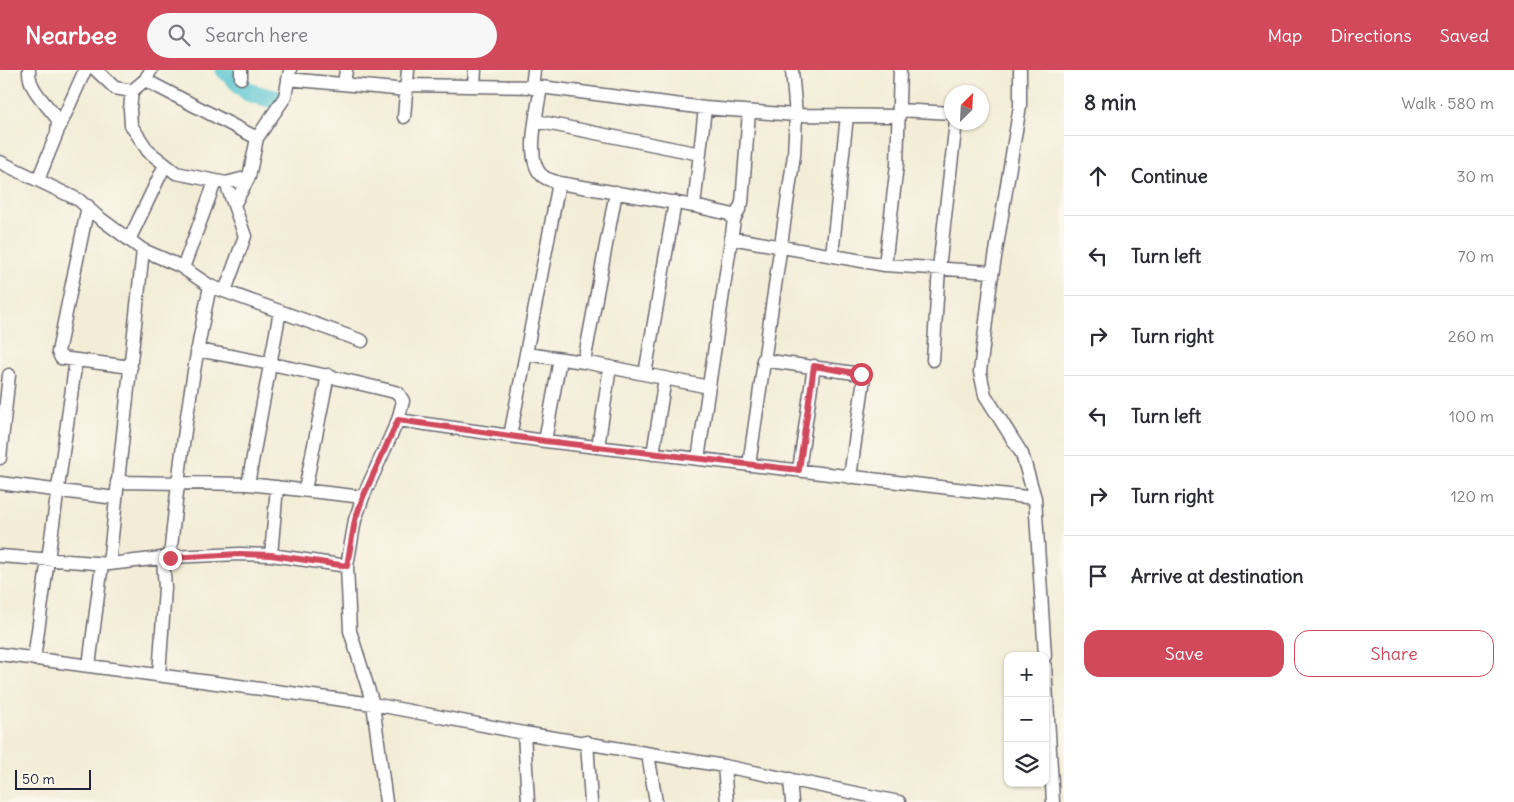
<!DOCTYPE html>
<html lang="en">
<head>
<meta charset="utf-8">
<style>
	body { margin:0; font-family:Delius,sans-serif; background:#f7f7f7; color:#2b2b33 }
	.controls { position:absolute; right:15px; bottom:15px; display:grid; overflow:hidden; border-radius:10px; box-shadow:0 1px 4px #0004 }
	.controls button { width:45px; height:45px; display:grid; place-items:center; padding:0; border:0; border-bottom:1px solid #e1e1e2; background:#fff; color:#2b2b33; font:25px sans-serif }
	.compass { position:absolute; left:944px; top:15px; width:45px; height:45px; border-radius:50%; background:#fff; box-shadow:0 1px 4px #0004; rotate:24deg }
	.scale { position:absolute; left:15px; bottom:12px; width:76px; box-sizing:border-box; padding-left:5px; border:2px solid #22223b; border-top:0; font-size:14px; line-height:18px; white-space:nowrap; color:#22223b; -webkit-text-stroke:4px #fbf7ec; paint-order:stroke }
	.stop { position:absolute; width:15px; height:15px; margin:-11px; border:4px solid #d1495b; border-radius:50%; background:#fff }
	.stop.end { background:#d1495b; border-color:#fff; box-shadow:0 1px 5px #0008 }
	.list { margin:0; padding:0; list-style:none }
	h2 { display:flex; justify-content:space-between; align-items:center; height:65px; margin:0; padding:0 20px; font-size:21px }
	h2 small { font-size:16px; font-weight:400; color:#7c7c81 }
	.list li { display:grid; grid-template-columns:32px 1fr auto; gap:15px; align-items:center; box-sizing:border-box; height:80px; padding:0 20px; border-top:1px solid #e1e1e2 }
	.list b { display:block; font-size:19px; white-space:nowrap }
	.list em { font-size:16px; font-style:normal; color:#7c7c81 }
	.actions { display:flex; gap:10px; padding:15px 20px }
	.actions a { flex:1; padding:11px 0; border:1px solid #d1495b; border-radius:15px; text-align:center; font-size:18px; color:#d1495b }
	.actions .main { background:#d1495b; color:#fff }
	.icon { flex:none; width:28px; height:28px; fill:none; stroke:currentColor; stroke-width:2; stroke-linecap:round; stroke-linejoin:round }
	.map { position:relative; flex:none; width:1064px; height:732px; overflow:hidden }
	header { display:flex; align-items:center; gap:30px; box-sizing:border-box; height:70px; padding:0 25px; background:#d1495b; color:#fff }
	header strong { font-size:24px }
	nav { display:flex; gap:28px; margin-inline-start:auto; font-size:18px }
	.search { width:350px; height:45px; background:#f7f7f7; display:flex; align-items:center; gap:12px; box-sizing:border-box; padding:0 18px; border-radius:28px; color:#7c7c81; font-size:19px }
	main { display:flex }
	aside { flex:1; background:#fff }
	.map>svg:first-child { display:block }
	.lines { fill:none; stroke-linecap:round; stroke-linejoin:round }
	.river { stroke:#57c4ce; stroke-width:19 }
	.minor-casing { stroke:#6b6972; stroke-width:15 }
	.minor { stroke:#fff; stroke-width:12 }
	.route { stroke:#d1495b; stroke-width:6 }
</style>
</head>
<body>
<header>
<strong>Nearbee</strong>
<div class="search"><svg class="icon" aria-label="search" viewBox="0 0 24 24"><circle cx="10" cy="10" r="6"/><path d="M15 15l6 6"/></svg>Search here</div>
<nav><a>Map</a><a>Directions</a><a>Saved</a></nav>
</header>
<main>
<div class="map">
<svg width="1064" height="732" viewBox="0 0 1064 732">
	<rect width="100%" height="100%" fill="#fbf7ec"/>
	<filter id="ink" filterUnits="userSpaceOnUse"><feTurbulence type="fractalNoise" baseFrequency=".02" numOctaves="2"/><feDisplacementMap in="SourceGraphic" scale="10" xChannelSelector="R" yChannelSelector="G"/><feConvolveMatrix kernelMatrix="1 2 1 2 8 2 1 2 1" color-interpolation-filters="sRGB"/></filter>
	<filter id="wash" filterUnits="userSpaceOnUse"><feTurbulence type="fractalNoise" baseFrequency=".0096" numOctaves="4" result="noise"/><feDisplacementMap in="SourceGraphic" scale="20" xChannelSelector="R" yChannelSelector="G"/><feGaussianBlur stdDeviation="1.12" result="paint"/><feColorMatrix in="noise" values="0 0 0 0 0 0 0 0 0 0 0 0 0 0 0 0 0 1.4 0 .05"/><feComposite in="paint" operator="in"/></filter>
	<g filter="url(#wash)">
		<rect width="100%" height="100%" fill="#f3edd7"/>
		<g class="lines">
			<!-- river -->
			<path class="river" d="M 225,0 L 248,22 L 277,30"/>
		</g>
	</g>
	<g filter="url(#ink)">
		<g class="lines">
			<!-- minor casing -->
			<g class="minor-casing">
				<path id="minor" d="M 29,0 C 28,20 48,35 58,50 L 57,63 L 38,110
					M 96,0 L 115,18 L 132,21 L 145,10 L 151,0
					M 1020,0 L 1020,36 L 990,218 L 980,302 L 985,325 L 1022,384 L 1035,428 L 1045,586
					M 241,8 L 241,0
					M 288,9 L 406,20
					M 145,10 L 257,68 L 249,107 L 226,113 L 245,166 L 225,221
					M 344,14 L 346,0
					M 406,15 L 541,17 L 705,38 L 796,45 L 899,46
					M 474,15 L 475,0
					M 541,17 C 538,39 523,93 544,107 C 548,110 555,111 559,113 L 694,136 L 729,144 L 734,150
					M 532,18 L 534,0
					M 132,21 L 130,39 L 131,55 L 148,81 L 176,103 L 226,113
					M 899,40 L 952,43
					M 404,47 L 408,0
					M 536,51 L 700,84
					M 59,58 L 85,0
					M 257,68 L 285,27 L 290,0
					M 0,92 L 79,130 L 97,146 L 143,180 L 180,196 L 210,216 L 362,271
					M 234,135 L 249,107
					M 88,136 L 58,282 L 61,288 L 131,297
					M 694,136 L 705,38
					M 731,168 L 885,195 L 992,202
					M 129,170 L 165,95
					M 832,185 L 847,46
					M 885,195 L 897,95 L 900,0
					M 183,198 L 215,112
					M 197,280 C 262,291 326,305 391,321 L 398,323 L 403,331 L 398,350 L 363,427 L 355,450 L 347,496 L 350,561 L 373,634 L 386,732
					M 526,284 L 584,292 L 709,317
					M 763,290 L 861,304 L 864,308 L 850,407
					M 933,290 L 939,198 L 956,52
					M 584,292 L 616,122
					M 645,304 L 675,132
					M 398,350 L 545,371 L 1035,428
					M 510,366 L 559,113
					M 545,371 L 560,289
					M 598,377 L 610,297
					M 653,384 L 665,308
					M 0,388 L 9,305
					M 698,389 L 734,150 L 742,133 L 749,42
					M 749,395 L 794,85 L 796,45 L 792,0
					M 799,400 L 814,296
					M 117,412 L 248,414 L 363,427
					M 0,413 L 115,428
					M 248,414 L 280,241
					M 305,420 L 328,305
					M 271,485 L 277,417
					M 0,486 L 109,494 L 170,487 L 240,484 L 271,485 L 347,496
					M 170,487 C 179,396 191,305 210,216
					M 109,494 L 143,180
					M 0,584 L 373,634 L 524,663 L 724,696 L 899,732
					M 34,589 L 76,290
					M 89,596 L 102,494
					M 1045,596 L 1053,732
					M 159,605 L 165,518 L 163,489
					M 524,663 L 528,732
					M 587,672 L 591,732
					M 648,684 L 656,732
					M 724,696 L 727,732
					M 790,709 L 792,732"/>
			</g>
			<!-- minor -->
			<use href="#minor" class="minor"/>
		</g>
	</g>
	<g class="lines" filter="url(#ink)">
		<!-- route -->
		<path class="route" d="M 170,488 L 240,484 L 271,485 L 347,496 L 355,450 L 363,427 L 398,350 L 545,371 L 799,400 L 814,296 L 861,304"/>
	</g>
</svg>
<div class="controls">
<button>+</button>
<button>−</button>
<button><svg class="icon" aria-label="layers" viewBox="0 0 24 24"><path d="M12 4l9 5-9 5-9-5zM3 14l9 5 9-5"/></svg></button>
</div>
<svg class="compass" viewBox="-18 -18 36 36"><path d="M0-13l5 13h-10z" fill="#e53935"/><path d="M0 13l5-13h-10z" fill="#7c7c81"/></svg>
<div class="scale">50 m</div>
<div class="stop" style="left:861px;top:304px"></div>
<div class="stop end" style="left:170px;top:488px"></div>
</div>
<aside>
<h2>8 min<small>Walk · 580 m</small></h2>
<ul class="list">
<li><svg class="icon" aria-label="ahead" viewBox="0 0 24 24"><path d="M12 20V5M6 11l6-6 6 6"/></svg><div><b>Continue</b></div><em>30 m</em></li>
<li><svg class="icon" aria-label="left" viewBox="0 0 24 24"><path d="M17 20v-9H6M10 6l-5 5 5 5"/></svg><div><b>Turn left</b></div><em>70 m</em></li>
<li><svg class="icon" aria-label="right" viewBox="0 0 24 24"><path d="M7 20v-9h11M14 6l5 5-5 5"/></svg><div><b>Turn right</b></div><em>260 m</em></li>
<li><svg class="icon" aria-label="left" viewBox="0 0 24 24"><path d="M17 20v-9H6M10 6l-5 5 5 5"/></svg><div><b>Turn left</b></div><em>100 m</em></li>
<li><svg class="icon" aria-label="right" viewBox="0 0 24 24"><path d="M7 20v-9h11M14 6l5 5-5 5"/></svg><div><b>Turn right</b></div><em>120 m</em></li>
<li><svg class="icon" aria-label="arrive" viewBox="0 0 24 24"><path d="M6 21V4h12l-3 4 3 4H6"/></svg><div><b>Arrive at destination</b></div></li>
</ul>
<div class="actions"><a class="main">Save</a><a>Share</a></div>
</aside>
</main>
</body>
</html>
